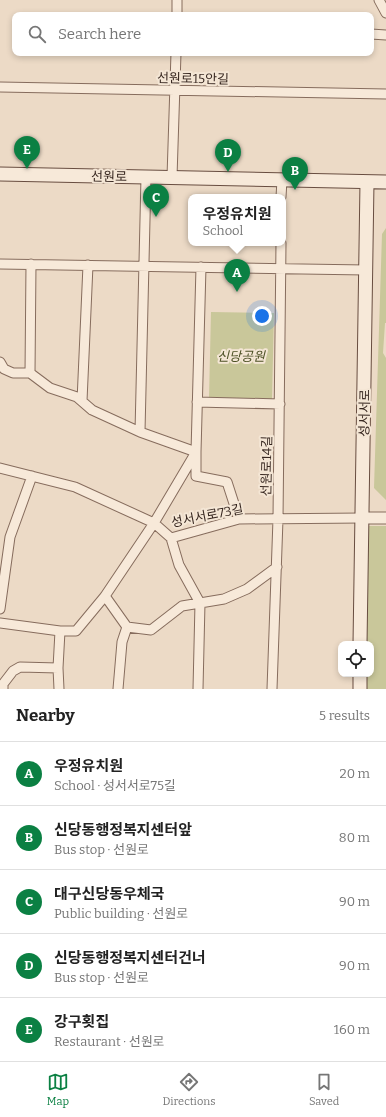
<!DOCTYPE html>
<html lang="en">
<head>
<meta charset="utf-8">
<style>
	body { margin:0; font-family:Bitter,"Noto Sans KR",serif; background:#f6f6f6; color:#222 }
	.controls { position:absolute; right:12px; bottom:12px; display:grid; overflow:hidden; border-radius:8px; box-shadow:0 2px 6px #0003 }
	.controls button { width:36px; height:36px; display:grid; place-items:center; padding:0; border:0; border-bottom:1px solid #e0e0e0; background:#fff; color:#222; font:20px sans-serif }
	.you { position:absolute; left:262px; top:316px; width:14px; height:14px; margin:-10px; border:3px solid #fff; border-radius:50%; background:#1a73e8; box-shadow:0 0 0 6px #1a73e833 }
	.badge { display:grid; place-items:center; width:26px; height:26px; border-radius:50%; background:#0b8043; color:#fff; font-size:13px; font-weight:700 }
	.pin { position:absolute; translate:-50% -33px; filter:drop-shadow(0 1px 2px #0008) }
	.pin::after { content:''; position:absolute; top:21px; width:14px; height:12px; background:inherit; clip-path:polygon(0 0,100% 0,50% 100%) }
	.popup { position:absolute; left:188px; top:194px; width:98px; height:52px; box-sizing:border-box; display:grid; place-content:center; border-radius:8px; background:#fff; filter:drop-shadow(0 1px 3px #0005); font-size:13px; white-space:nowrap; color:#767676 }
	.popup b { font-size:15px; color:#222 }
	.popup::after { content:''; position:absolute; left:50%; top:100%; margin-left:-8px; border:8px solid transparent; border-top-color:#fff }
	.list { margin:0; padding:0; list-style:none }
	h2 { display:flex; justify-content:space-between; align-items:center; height:52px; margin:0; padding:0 16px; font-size:17px }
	h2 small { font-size:13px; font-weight:400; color:#767676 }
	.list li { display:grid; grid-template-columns:26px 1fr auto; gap:12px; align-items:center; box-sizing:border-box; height:64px; padding:0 16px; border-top:1px solid #e0e0e0 }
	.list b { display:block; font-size:15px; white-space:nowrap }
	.list p { margin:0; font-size:13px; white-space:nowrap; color:#767676 }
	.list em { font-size:13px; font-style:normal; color:#767676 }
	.icon { flex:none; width:22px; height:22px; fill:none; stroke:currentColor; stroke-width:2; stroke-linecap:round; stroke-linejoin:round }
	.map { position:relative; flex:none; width:386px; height:689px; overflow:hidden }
	.search { position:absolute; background:#fff; box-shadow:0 2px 6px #0003; left:12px; right:12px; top:12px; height:44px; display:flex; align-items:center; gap:10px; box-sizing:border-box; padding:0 14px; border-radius:8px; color:#767676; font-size:15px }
	.sheet { height:372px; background:#fff }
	nav { display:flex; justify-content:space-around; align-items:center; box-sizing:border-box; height:56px; border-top:1px solid #e0e0e0; background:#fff; font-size:11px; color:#767676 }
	nav a { display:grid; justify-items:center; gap:2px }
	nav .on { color:#0b8043 }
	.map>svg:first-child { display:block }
	.green { fill:#c9c79a }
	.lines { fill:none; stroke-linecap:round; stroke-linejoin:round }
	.minor-casing { stroke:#866c5d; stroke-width:11 }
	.tertiary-casing { stroke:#866c5d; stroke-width:13 }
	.secondary-casing { stroke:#684d40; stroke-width:15 }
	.minor { stroke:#f7e9d9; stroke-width:9 }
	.tertiary { stroke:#f7e9d9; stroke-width:11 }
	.secondary { stroke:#f7e9d9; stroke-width:13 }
	.labels { text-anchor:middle; stroke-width:4; stroke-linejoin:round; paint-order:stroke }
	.street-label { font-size:13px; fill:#372720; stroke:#f4e6d5 }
	.park-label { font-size:13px; font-style:italic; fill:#4e5227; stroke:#f4e6d5 }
</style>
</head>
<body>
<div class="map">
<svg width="386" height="689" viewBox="0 0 386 689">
	<rect width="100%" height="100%" fill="#ecdac6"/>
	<!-- green -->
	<path class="green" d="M 386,228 L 386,323 L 385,323 L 383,353 L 386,358 L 386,500 L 374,488 L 382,234 Z
		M 211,312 L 274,313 L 272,399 L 209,398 Z
		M 366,526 L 386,526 L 386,689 L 367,689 L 367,674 L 371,674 L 371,644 L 367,644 Z"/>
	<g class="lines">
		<!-- minor casing -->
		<g class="minor-casing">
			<path id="minor" d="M 379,0 L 386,13
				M 177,15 L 177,0
				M 371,34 L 386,35
				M 0,87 L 386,94
				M 172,177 L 176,53
				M 281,197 L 282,180
				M 0,264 L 366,270
				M 0,362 L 4,369 L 13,373 L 30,373 L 50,388 L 77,397 L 92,410 L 140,432 L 196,452 L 196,476 L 227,482 L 239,519
				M 30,373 L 31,264
				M 82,401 L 88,265
				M 197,402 L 280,404
				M 140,432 L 146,177
				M 0,468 L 75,487 L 154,523 L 171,538 L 239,519 L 362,518
				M 171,538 L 179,565 L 200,603 L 198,689
				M 105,596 L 127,627
				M 0,609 L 10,537 L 32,476
				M 0,623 L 60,631 L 76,631 L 105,596 L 154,523 L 196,452 L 201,267
				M 127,627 L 151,630 L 182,606 L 224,599 L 247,589 L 277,567
				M 3,689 L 3,684 L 13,671 L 20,667 L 58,668
				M 59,689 L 58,668 L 60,631
				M 118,689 L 122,642 L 127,627
				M 272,689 L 278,519 L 281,243"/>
		</g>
		<!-- tertiary casing -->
		<g class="tertiary-casing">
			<path id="tertiary" d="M 362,518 L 386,518"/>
		</g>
		<!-- secondary casing -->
		<g class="secondary-casing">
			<path id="secondary" d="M 0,174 L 386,182
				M 360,644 L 367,182
				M 360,689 L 360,674"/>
		</g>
		<!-- minor -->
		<use href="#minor" class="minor"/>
		<!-- tertiary -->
		<use href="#tertiary" class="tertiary"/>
		<!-- secondary -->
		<use href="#secondary" class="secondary"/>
	</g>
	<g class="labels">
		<!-- street labels -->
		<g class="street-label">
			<text transform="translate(193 78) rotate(1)" y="5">선원로15안길</text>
			<text transform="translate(109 176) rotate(1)" y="5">선원로</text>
			<text transform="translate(364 413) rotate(-89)" y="5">성서서로</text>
			<text transform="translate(266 466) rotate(-89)" y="5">선원로14길</text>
			<text transform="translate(207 515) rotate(-11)" y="5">성서서로73길</text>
		</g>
		<!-- park labels -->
		<g class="park-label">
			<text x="241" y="361">신당공원</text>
		</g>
	</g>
</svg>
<div class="controls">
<button><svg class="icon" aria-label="locate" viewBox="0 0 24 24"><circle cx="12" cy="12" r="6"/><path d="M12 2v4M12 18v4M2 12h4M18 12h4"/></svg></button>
</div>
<div class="you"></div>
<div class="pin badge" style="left:237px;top:292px">A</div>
<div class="popup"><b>우정유치원</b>School</div>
<div class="pin badge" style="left:295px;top:190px">B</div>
<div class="pin badge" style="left:156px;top:217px">C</div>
<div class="pin badge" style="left:228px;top:172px">D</div>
<div class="pin badge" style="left:27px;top:169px">E</div>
<div class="search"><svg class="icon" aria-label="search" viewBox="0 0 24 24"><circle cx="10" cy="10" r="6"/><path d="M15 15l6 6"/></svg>Search here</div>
</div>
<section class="sheet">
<h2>Nearby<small>5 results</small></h2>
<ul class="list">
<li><span class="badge">A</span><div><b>우정유치원</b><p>School · 성서서로75길</p></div><em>20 m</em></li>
<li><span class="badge">B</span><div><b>신당동행정복지센터앞</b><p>Bus stop · 선원로</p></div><em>80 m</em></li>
<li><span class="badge">C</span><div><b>대구신당동우체국</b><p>Public building · 선원로</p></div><em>90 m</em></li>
<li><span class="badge">D</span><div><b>신당동행정복지센터건너</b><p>Bus stop · 선원로</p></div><em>90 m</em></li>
<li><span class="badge">E</span><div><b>강구횟집</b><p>Restaurant · 선원로</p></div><em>160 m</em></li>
</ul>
</section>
<nav>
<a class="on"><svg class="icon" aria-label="map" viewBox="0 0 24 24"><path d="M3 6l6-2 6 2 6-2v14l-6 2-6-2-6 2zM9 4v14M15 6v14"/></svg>Map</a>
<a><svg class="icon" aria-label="directions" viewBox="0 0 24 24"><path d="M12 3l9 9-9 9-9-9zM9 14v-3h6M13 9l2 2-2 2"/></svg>Directions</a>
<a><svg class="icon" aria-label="saved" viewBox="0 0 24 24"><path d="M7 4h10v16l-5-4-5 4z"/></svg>Saved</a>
</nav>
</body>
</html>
